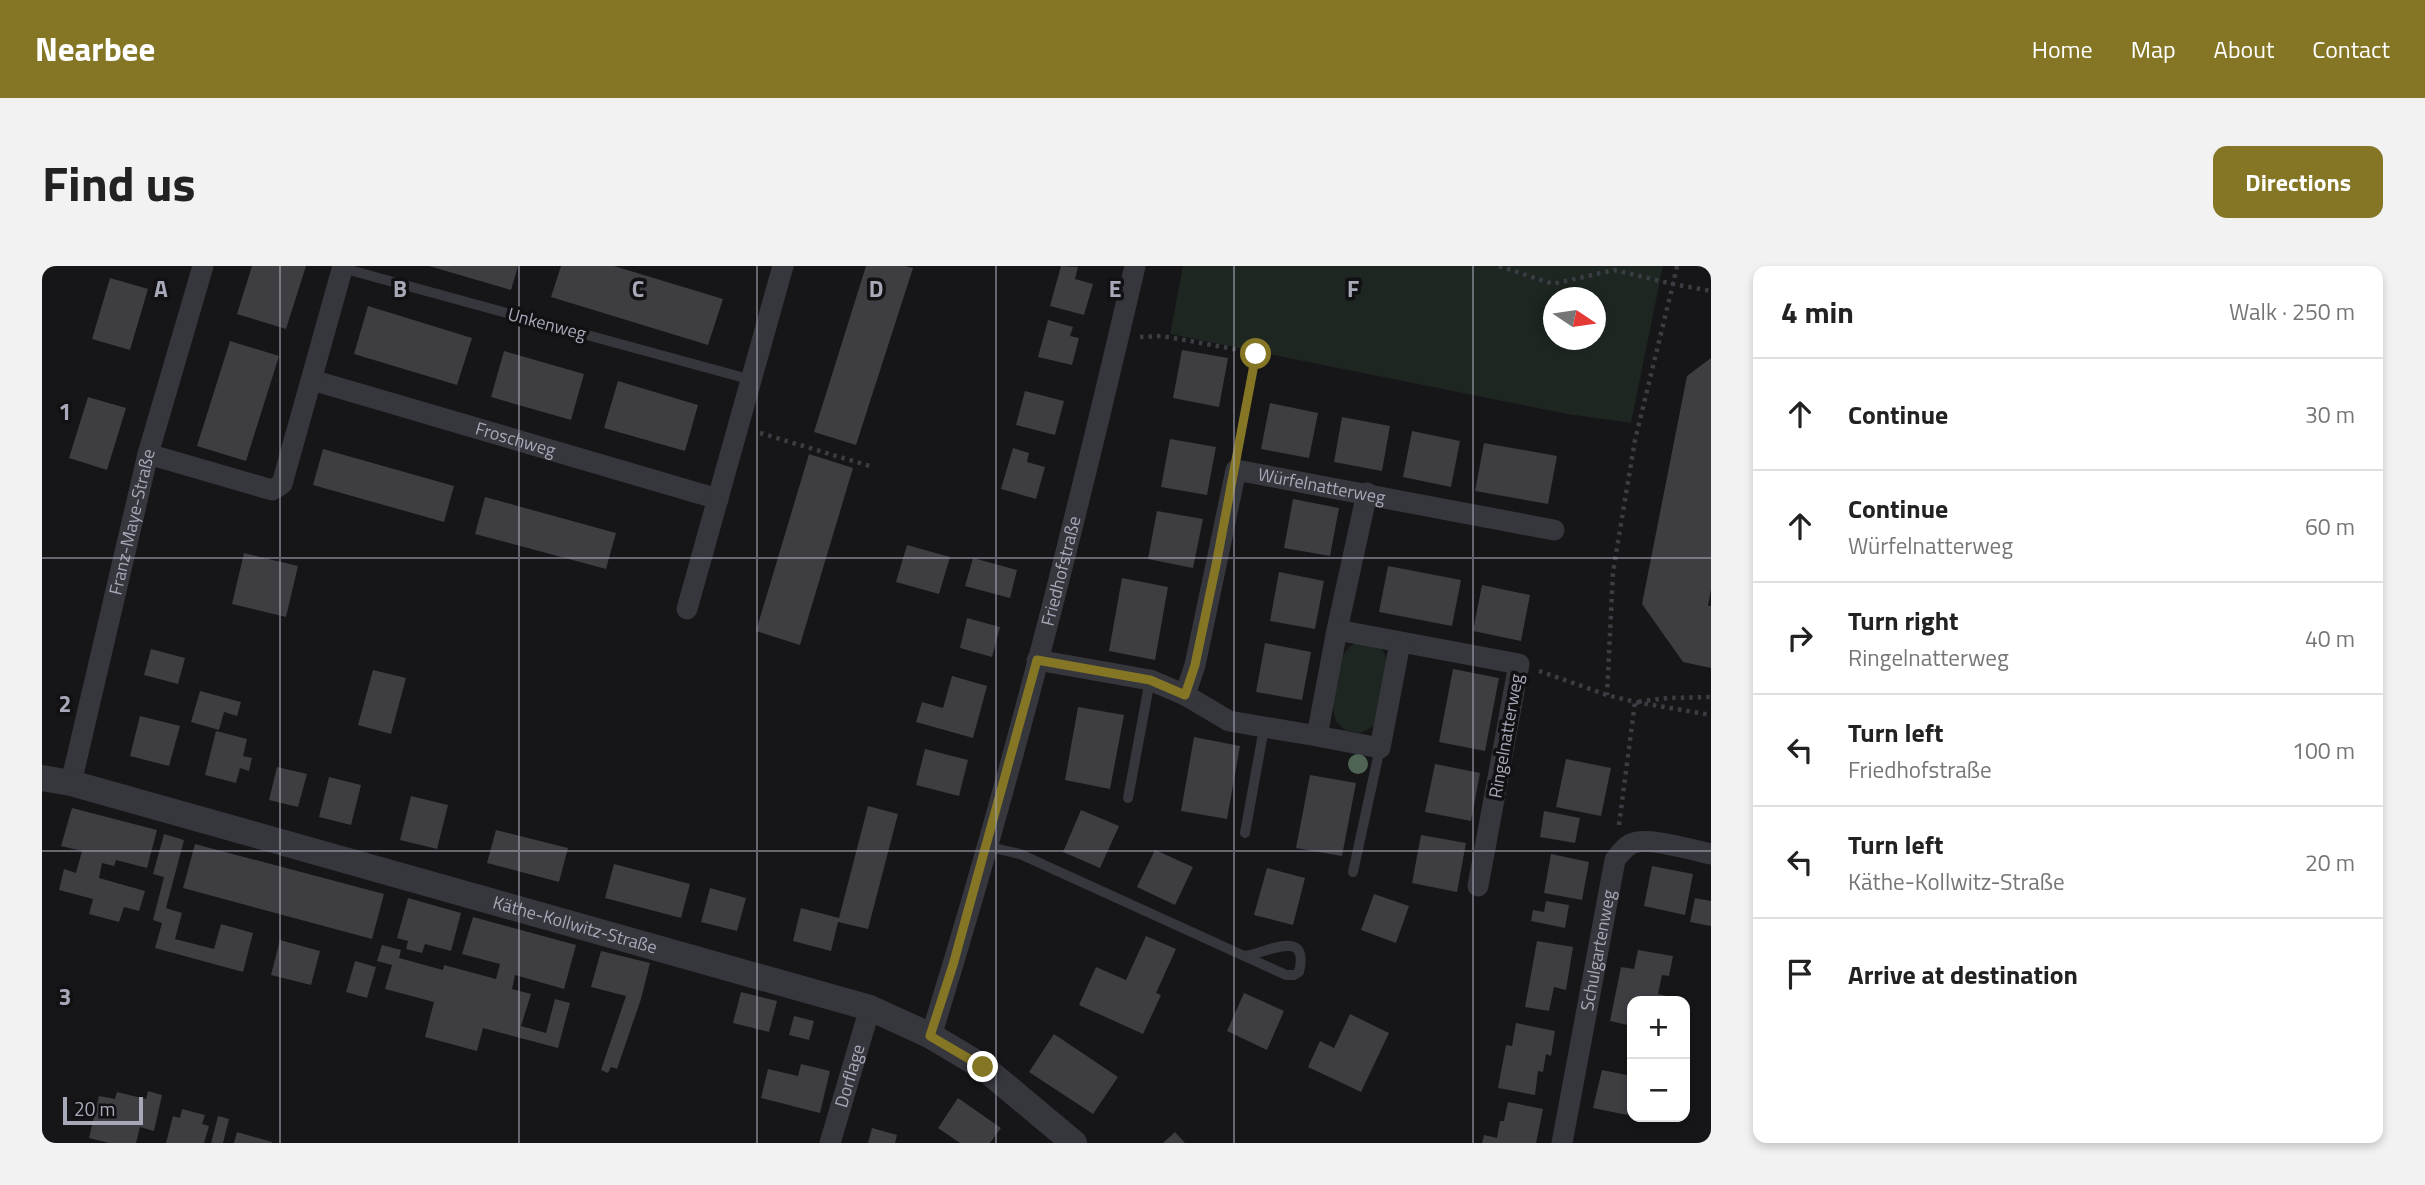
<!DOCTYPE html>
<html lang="en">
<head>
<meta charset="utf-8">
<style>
	body { margin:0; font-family:"Titillium Web",sans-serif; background:#f2f2f2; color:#222 }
	.controls { position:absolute; right:21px; bottom:21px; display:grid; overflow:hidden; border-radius:14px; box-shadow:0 4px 10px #0003 }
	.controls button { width:63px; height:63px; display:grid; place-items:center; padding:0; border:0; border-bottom:2px solid #e0e0e0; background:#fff; color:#222; font:35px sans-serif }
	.compass { position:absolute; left:1501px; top:21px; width:63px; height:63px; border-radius:50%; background:#fff; box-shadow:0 4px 10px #0003; rotate:103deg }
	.scale { position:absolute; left:21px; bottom:18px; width:80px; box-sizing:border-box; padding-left:7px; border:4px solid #a7a9b8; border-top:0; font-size:19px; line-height:24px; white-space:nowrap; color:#a7a9b8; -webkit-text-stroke:5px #111013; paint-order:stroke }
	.stop { position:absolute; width:21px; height:21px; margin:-16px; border:5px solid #847625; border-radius:50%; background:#fff }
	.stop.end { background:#847625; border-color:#fff; box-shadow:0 2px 7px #0008 }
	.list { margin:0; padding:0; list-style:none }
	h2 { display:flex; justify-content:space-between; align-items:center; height:91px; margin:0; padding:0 28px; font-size:30px }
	h2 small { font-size:23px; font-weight:400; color:#767676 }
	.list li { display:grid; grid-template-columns:46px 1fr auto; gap:21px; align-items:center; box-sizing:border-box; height:112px; padding:0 28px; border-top:2px solid #e0e0e0 }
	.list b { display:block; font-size:26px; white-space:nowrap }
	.list p { margin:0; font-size:23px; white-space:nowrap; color:#767676 }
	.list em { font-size:23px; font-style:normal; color:#767676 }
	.icon { flex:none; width:38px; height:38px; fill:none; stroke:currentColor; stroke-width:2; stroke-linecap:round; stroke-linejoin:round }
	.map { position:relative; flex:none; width:1669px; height:877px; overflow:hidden; border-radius:14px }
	header { display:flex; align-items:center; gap:42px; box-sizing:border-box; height:98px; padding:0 35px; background:#847625; color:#fff }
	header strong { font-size:33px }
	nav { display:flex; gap:38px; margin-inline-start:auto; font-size:24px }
	.intro { display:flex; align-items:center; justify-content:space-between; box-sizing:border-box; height:168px; padding:0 42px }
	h1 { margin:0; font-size:49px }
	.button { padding:18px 32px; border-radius:14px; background:#847625; color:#fff; font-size:24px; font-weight:700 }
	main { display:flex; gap:42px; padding:0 42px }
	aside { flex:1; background:#fff; border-radius:14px; box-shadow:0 4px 10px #0003 }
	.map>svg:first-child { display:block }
	.green { fill:#1d2620; fill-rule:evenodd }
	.building { fill:#3d3d42 }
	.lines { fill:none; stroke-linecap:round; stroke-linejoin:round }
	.path { stroke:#3c3d44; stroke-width:4.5; stroke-dasharray:3.5 5; stroke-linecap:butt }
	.service { stroke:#36363d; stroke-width:10 }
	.minor { stroke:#36363d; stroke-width:21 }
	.tertiary { stroke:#36363d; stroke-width:26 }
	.tree { fill:#4f6455 }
	.route { stroke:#847625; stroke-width:9 }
	.grid { fill:none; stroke:#a7a9b8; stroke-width:2; stroke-opacity:0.55 }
	.labels { text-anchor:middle; stroke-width:7; stroke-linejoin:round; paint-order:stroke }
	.street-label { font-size:18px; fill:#a7a9b8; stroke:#111013 }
	.grid-label { font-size:23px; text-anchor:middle; font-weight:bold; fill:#a7a9b8; stroke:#111013; stroke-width:7; stroke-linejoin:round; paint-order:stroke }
</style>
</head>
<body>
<header>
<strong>Nearbee</strong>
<nav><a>Home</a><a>Map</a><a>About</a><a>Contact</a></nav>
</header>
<div class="intro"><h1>Find us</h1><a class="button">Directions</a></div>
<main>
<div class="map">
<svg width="1669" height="877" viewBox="0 0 1669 877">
	<rect width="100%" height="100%" fill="#161518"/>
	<!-- green -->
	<path class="green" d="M 1141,0 L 1621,0 L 1589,157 L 1525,148 L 1128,68 ZM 1512,32 L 1554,32 L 1554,74 L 1512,74 Z
		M 1318,375 C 1323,376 1331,376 1335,379 C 1359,396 1338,438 1332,460 L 1319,467 L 1304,465 L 1294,456 L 1290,438 L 1296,396 L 1307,381 Z"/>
	<!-- building -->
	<path class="building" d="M 210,0 L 264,0 L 244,63 L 195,48 Z
		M 387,0 L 476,0 L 469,24 Z
		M 519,0 L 572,0 L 681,33 L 666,79 L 509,31 Z
		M 824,0 L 863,0 L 871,2 L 814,179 L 772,166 Z
		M 1019,0 L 1036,1 L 1033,13 L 1051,18 L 1042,49 L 1008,40 Z
		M 68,12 L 106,23 L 88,84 L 50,73 Z
		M 326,40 L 430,72 L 415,119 L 312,88 Z
		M 1006,54 L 1031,61 L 1028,70 L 1037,72 L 1030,99 L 996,91 Z
		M 188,75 L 237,90 L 204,195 L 155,180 Z
		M 1140,84 L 1186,92 L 1177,141 L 1131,132 Z
		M 462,85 L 542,108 L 529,154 L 449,131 Z
		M 1669,92 L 1669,323 L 1666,340 L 1669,340 L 1669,402 L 1641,396 L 1600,338 L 1645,110 Z
		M 576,115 L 656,139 L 643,185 L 562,162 Z
		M 983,125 L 1022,135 L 1013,169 L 974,159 Z
		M 46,131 L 84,142 L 65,204 L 27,192 Z
		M 1228,137 L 1276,147 L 1267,192 L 1219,183 Z
		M 1300,151 L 1348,160 L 1340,205 L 1292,196 Z
		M 1370,165 L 1418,175 L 1409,221 L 1361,211 Z
		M 1128,173 L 1174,181 L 1165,229 L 1119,221 Z
		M 1442,177 L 1515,190 L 1506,238 L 1433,225 Z
		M 971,182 L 987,187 L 985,196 L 1003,201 L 994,233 L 959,223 Z
		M 281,183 L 412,220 L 402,256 L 271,219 Z
		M 767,188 L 811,202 L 758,379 L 714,365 Z
		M 443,231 L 574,267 L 564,303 L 433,268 Z
		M 1251,233 L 1297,242 L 1288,290 L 1242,282 Z
		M 1115,245 L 1161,253 L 1151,302 L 1106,293 Z
		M 865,279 L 908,291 L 897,328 L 854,316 Z
		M 202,287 L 256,300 L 244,351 L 190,338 Z
		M 931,292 L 975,304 L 968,332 L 923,320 Z
		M 1346,300 L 1419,314 L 1410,360 L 1337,346 Z
		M 1237,306 L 1282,315 L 1273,363 L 1228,355 Z
		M 1080,312 L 1126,321 L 1113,394 L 1067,385 Z
		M 1440,319 L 1488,329 L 1479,375 L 1431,365 Z
		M 925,352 L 958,361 L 950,391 L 918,382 Z
		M 1223,377 L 1269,386 L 1260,434 L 1214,426 Z
		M 109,383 L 143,392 L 136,418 L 102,409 Z
		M 1411,403 L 1457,412 L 1443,485 L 1397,476 Z
		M 331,404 L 364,412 L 349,468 L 316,459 Z
		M 910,410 L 945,420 L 931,472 L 874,456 L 880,436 L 901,442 Z
		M 158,425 L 199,436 L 195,450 L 182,446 L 177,464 L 149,456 Z
		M 1036,441 L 1082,449 L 1068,523 L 1023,514 Z
		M 98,450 L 138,460 L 127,500 L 88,490 Z
		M 174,465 L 205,473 L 201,490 L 210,492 L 207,505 L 198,502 L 194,517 L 163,509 Z
		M 1152,471 L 1198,480 L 1185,553 L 1139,545 Z
		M 883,483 L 926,494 L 917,530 L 874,519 Z
		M 1524,493 L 1569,502 L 1559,550 L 1514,541 Z
		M 1393,498 L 1438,507 L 1429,555 L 1383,546 Z
		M 235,501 L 265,508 L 256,541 L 227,534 Z
		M 1268,509 L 1314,517 L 1300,590 L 1254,582 Z
		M 287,511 L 319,519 L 309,559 L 277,551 Z
		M 369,530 L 406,539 L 395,583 L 358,574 Z
		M 826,540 L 856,548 L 826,663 L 796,656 L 789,685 L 751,675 L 759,642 L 797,652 Z
		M 30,542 L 115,564 L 105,602 L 74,594 L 72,600 L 60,597 L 57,612 L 103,625 L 97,645 L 82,641 L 77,656 L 47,648 L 51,633 L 17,624 L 22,603 L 34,607 L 40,585 L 19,580 Z
		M 1039,544 L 1077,560 L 1058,602 L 1021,586 Z
		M 1502,545 L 1538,552 L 1533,577 L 1498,571 Z
		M 454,564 L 526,582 L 517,616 L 445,597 Z
		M 122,568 L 142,574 L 124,642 L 140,647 L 133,673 L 172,683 L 179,658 L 211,667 L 201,706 L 113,682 L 120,657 L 111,654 L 122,611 L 111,608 Z
		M 1379,569 L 1424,577 L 1415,626 L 1370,617 Z
		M 153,578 L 342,628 L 330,673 L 141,622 Z
		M 1113,584 L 1151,601 L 1133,639 L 1095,621 Z
		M 1509,588 L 1547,596 L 1540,634 L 1502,627 Z
		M 572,598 L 648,618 L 639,652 L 563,632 Z
		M 1610,600 L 1651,608 L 1643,649 L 1602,640 Z
		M 1225,602 L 1263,612 L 1251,659 L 1212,649 Z
		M 668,622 L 704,632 L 695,665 L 659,656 Z
		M 1332,628 L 1367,640 L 1354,677 L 1319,664 Z
		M 366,632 L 419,647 L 409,685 L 383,678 L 380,687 L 364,683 L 366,675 L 355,672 Z
		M 1653,632 L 1669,635 L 1669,660 L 1648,656 Z
		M 1504,635 L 1527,639 L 1523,662 L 1489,655 L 1491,644 L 1502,646 Z
		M 431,651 L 534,679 L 522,723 L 473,709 L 470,723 L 489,728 L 479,760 L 504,767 L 513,733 L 528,737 L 516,782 L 441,762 L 435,785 L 383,771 L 392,736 L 343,723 L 350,699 L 335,695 L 340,679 L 359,684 L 357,692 L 401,704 L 402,699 L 454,713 L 458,698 L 420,688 Z
		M 1104,670 L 1134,683 L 1114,727 L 1119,729 L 1101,768 L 1037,739 L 1054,701 L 1084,714 Z
		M 238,674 L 278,685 L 269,719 L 229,709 Z
		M 1495,675 L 1531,681 L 1524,724 L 1512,721 L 1507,745 L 1483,741 Z
		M 1596,684 L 1631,690 L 1627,710 L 1620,709 L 1616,728 L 1634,732 L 1633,735 L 1590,735 L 1590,760 L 1568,755 L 1579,701 L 1592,703 Z
		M 559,685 L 608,697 L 599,733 L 575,803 L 569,801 L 566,807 L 559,804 L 584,730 L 549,721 Z
		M 313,695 L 334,701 L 325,732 L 304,726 Z
		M 699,726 L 735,735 L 727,766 L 691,757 Z
		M 1202,727 L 1242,745 L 1225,784 L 1185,765 Z
		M 1308,748 L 1347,767 L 1319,826 L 1266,801 L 1278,775 L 1292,782 Z
		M 752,750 L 772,755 L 767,774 L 747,769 Z
		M 1474,757 L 1513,765 L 1509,790 L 1504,788 L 1501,806 L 1496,805 L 1493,829 L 1456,822 L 1464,779 L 1470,780 Z
		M 1012,768 L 1076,811 L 1051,848 L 987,806 Z
		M 759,798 L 788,805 L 778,847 L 719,832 L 726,803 L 756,810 Z
		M 1560,804 L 1590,810 L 1590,850 L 1551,842 Z
		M 106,825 L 120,829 L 112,865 L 98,861 L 94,877 L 67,877 L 47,872 L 57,830 L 73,833 L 75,826 L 104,833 Z
		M 916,832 L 959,862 L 948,877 L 918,877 L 896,862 Z
		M 1466,836 L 1501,843 L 1494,877 L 1440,877 L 1442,869 L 1455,872 L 1458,855 L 1462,855 Z
		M 140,843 L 163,849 L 160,858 L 167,860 L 162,877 L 124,877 L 131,850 L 138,852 Z
		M 176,850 L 187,853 L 181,877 L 169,877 Z
		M 830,862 L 855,869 L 853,877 L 826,877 Z
		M 195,866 L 230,876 L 230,877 L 192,877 Z
		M 1133,866 L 1143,877 L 1121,877 Z"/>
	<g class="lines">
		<!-- path -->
		<path class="path" d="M 1457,0 L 1511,18 L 1572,4 L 1631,18 L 1593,174 L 1571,306 L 1565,429
			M 1635,0 L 1631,18 L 1669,25
			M 1098,71 L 1120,70 L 1214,87 L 1198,181
			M 718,167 L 831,201
			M 1497,405 L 1565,429 L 1593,436 L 1669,449
			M 1577,559 L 1593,436 L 1626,432 L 1669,431"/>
		<!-- service -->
		<path class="service" d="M 300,2 L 710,114
			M 1086,532 L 1108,414
			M 1203,567 L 1222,462
			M 944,580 L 978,588 L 1244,709 L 1252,709 L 1257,706 C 1268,661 1224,687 1203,690
			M 1311,606 L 1338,482"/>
		<!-- minor -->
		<g class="minor">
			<path id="s1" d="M 270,114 L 676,233"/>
			<path d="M 106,188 L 230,224 L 240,218 L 301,0"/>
			<path d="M 645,343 L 741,0"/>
			<path d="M 1295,364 L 1325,227"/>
			<path d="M 995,394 L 1108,414 L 1143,429 L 1187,455 L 1275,470 L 1295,364 L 1477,398 L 1436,620"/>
			<path id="s2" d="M 1143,429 L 1153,399 L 1194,204 L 1512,264"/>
			<path d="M 1275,470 L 1338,482 L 1358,377"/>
			<path id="s3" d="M 29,517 L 106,188 L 161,0"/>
			<path id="s4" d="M 889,770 C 968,517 1033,258 1093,0"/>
			<path id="s5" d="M 788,877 L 828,742"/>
			<path id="s6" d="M 1520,877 L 1573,594 C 1578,588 1581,582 1589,578 C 1606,570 1649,584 1669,588"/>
		</g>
		<!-- tertiary -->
		<path class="tertiary" id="s7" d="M 0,512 L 29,517 L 828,742 L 889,770 L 941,801 L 1032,877"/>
	</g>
	<!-- trees -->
	<circle class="tree" cx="1316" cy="498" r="10"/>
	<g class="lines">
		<!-- route -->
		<path class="route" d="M 941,801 L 888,770 L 911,699 L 995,394 L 1108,414 L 1143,429 L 1153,399 L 1175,294 L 1214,88"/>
	</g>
	<!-- grid -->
	<path class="grid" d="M 238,0 L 238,877M 477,0 L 477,877M 715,0 L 715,877M 954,0 L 954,877M 1192,0 L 1192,877M 1431,0 L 1431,877M 0,292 L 1669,292M 0,585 L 1669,585"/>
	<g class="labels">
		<!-- street labels -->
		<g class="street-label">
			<text transform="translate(505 58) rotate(15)" y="6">Unkenweg</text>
			<text dy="6" stroke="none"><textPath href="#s1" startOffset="212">Froschweg</textPath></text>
			<text dy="6" stroke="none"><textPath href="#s2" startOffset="318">Würfelnatterweg</textPath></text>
			<text dy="6" stroke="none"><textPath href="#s3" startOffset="268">Franz-Maye-Straße</textPath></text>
			<text dy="6" stroke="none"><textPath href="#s4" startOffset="483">Friedhofstraße</textPath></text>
			<text transform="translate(1464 470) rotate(-80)" y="6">Ringelnatterweg</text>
			<text dy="6" stroke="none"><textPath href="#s7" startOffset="553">Käthe-Kollwitz-Straße</textPath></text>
			<text dy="6" stroke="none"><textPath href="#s6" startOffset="196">Schulgartenweg</textPath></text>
			<text dy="6" stroke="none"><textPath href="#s5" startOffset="70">Dorflage</textPath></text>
		</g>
	</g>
	<g class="grid-label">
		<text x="119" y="31">A</text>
		<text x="358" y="31">B</text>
		<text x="596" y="31">C</text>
		<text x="834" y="31">D</text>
		<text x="1073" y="31">E</text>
		<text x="1311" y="31">F</text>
		<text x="23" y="154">1</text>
		<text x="23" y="446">2</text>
		<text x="23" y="739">3</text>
	</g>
</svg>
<div class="controls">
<button>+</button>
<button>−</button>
</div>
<svg class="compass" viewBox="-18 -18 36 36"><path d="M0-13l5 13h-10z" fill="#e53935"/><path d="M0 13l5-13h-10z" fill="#767676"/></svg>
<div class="scale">20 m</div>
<div class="stop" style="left:1214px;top:88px"></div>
<div class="stop end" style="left:941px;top:801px"></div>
</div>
<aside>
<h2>4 min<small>Walk · 250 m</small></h2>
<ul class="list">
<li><svg class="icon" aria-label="ahead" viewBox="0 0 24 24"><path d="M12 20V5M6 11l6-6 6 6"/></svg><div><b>Continue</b></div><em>30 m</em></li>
<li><svg class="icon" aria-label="ahead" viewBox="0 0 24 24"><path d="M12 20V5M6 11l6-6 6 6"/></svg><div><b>Continue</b><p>Würfelnatterweg</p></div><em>60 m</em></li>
<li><svg class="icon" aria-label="right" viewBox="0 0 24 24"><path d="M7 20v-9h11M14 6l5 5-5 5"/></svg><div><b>Turn right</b><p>Ringelnatterweg</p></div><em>40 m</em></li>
<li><svg class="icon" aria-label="left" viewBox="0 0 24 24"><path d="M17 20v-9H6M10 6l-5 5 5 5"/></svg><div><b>Turn left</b><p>Friedhofstraße</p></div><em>100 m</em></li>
<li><svg class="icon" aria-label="left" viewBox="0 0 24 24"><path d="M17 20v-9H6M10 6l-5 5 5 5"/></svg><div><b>Turn left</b><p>Käthe-Kollwitz-Straße</p></div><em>20 m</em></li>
<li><svg class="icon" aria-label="arrive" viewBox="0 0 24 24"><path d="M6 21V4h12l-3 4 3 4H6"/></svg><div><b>Arrive at destination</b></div></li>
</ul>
</aside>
</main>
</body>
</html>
